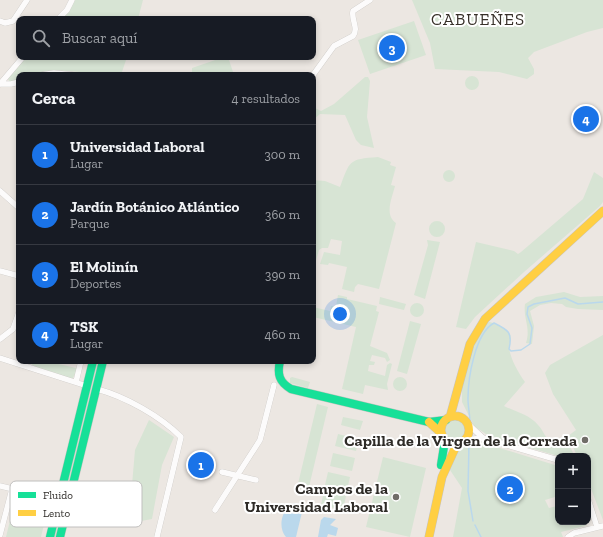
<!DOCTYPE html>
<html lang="es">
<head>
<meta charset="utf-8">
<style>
	body { margin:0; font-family:"Zilla Slab",serif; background:#20242c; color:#f1f3f6 }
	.controls { position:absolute; right:12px; bottom:12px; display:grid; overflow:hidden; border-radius:8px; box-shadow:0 2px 6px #0003 }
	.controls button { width:36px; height:36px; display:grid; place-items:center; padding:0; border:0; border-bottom:1px solid #363941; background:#171b24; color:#f1f3f6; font:20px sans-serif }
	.you { position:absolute; left:340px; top:314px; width:14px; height:14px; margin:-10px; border:3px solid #fff; border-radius:50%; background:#1a73e8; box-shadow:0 0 0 6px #1a73e833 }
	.badge { display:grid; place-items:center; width:26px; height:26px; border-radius:50%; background:#1a73e8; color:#fff; font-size:13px; font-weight:700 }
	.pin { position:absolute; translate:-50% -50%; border:2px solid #fff; box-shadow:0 1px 4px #0006 }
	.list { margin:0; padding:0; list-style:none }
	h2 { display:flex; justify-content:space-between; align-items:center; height:52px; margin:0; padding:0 16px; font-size:17px }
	h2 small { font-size:13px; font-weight:400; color:#9ea1a6 }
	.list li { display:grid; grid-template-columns:26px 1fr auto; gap:12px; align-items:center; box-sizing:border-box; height:60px; padding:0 16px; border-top:1px solid #363941 }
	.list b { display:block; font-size:15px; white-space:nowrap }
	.list p { margin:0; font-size:13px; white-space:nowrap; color:#9ea1a6 }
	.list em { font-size:13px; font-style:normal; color:#9ea1a6 }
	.icon { flex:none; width:22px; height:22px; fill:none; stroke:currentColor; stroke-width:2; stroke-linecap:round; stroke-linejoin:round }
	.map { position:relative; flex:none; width:603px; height:537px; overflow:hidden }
	.search { position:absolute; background:#171b24; box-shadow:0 2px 6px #0003; left:16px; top:16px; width:300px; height:44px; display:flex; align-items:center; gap:10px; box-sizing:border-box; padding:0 14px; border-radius:8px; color:#9ea1a6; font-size:15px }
	.panel { position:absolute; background:#171b24; box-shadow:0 2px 6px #0003; left:16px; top:72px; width:300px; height:292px; border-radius:8px }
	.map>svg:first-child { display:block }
	.green { fill:#d7e4d4; fill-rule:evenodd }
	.water { fill:#bad8ec }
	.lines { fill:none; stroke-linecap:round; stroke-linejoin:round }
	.stream { stroke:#bad8ec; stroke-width:1.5 }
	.street-casing { stroke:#c7c4c0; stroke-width:6 }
	.fast-casing { stroke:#c7c4c0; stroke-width:9 }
	.slow-casing { stroke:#c7c4c0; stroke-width:9 }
	.street { stroke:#fcfbfb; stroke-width:5.5 }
	.fast { stroke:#16e098; stroke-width:8 }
	.slow { stroke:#ffcf43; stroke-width:8 }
	.poi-dot { fill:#706d68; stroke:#fff; stroke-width:1.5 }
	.labels { text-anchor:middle; stroke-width:4; stroke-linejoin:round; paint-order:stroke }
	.poi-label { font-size:16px; font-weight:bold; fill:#2e2b27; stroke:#fff; text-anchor:end }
	.neighbourhood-label { font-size:17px; letter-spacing:1px; fill:#373029; stroke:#fff }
	.key { fill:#fff; stroke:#c0bfbe; stroke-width:1 }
	.key-label { font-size:11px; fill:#2e2b27 }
</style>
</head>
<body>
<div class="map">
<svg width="603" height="537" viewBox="0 0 603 537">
	<rect width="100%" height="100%" fill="#ece7e2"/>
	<!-- green -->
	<path class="green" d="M 75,0 L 143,0 L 138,19 L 61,19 Z
		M 412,0 L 603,0 L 603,28 L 587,32 L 534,52 L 528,58 L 534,69 L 534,74 L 527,79 L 499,72 L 435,69 L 430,43 Z
		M 414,21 L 426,55 L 370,74 L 358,40 Z
		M 25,57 L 127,57 L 121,75 L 53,70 L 30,75 L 19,75 L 19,79 L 10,82 L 8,79 Z
		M 221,58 L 229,60 L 234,75 L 192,74 L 192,68 Z
		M465 83a7 7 0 1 1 14 0a7 7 0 1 1-14 0Z
		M 365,77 L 368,77 L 370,81 L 367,117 L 374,148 L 361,145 L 356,140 L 345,115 L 320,114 L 313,120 L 313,107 L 321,111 L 334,104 Z
		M 378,157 L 391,162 L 390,165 L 396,167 L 391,185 L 395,186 C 392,198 384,215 396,223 L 379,289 L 358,284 L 355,287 L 354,292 L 342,289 L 347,267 L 329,263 L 328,265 L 320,264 L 324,252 L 340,255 L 342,241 L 331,239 L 328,248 L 322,248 L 319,250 L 313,271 L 313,180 L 325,181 L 340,187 C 350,161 348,159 378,157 Z
		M443 176a6 6 0 1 1 12 0a6 6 0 1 1-12 0Z
		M 594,172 L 603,178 L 603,202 L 600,206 L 524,272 L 475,317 L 466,329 L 456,327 L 476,242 L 514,251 L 518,254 L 521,252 L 583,199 Z
		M429 229a8 8 0 1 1 16 0a8 8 0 1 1-16 0Z
		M 427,240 L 440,242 L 425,299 L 414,295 L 428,245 Z
		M 564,292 L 580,297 L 603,296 L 603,310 L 578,309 L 566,307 L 562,304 L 551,303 L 540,305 L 530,311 L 534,326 L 532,344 L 526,343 C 531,327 523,319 525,304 L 536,297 Z
		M 338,295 L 347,297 L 347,299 L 377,306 L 376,311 L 379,312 L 370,346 L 387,353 L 390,360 L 387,362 L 385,358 L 372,355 L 370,361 L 375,362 L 374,365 L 369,365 L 368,371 L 385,376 L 387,365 L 390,363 L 392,364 L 387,384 L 388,390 L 365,385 L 363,394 L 342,389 L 356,327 L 313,317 L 313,307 L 330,311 L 331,306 L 336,306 Z
		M 380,297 L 406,304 L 404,310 L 379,304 Z
		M410 310a7 7 0 1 1 14 0a7 7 0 1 1-14 0Z
		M 410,321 L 421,324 L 407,374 L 397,371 Z
		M 487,321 C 495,324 511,328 511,339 C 511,342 508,345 509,348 C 511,360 518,372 525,382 L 504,406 C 516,412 530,415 538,425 C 544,431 545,439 554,445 L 567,440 L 574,455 L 573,456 L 558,456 L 489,436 L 474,426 L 462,402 L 462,387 L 472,345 Z
		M 603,335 L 603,520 L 588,481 L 588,456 L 577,456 L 568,436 L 576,430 L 553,394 L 545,373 L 550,365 Z
		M 27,361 L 45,361 L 76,368 L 77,370 L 73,378 L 69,378 L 34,366 Z
		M 93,361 L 103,361 L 60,537 L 50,537 Z
		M393 384a7 7 0 1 1 14 0a7 7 0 1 1-14 0Z
		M 292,377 L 310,382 L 308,388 L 290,383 L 290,378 Z
		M 317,404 L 328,407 L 308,491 L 297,488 Z
		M442 430a13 13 0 1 1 26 0a13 13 0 1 1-26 0Z
		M 343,417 L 363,421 L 360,430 L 341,425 Z
		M 149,420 L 174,437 L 162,465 L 152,519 L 130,523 L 130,508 L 135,450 Z
		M 338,434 L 359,439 L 356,451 L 335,446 Z
		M 477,441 L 558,466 L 558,522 L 588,522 L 588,512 L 589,521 L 585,526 L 561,532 L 563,537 L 453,537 L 462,488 L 450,470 C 453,453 461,445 477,441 ZM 555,497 L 557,506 L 549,508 L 545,500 Z
		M 333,453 L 355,458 L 352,471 L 330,466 Z
		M 383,457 L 426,468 L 410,537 L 366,527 Z
		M 328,472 L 350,477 L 347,490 L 325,485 Z
		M 324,491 L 346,496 L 343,510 L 321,505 Z
		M 19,497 L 49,504 L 41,537 L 6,537 L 15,500 Z"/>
	<!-- water -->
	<path class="water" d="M 295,503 L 303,505 L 303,508 L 296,537 L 286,537 C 277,527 282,507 295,503 Z
		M 324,517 L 336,519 L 330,525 L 338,528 L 336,536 L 328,534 L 327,537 L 318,537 L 321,520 Z"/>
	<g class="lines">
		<!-- stream -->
		<path class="stream" d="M 470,423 C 470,415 468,407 468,399 C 468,378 475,333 494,323 C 508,330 513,332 509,349 L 511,351 L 521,350 L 530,344 L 532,328 L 527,314 L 528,307 L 534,304 L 565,298 L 578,304 L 603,302
			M 469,443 L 468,491 L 473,521
			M 475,525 L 481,537"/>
		<!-- street casing -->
		<g class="street-casing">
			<path id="street" d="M 58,19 L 67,10 L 72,0
				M 0,21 L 5,23 L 13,21 L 27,0
				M 41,75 L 54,73 L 74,75
				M 313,75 L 334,46 L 353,36 C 359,28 351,20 353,11 L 370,0
				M 0,84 L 23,57
				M 0,84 L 11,84 L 19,82
				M 0,191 L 19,208
				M 0,271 L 19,276
				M 0,339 L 13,329 L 19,312
				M 0,358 L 87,386
				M 76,382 L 81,361
				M 97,389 C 126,397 160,416 181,437 L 157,537
				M 467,423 L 483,438 L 558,460
				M 464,440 L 483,438
				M 222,472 L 256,480
				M 0,486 L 59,500
				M 588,499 L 597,527
				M 215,510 L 260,440 L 274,385
				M 0,535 L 12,489
				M 568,537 L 574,533 L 603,526"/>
		</g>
		<!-- fast casing -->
		<g class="fast-casing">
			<path id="fast" d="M 280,361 C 277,374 279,382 291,389 L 429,422 L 446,420
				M 441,465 L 445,440
				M 50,537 L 93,361
				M 60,537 L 103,361"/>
		</g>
		<!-- slow casing -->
		<g class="slow-casing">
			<path id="slow" d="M441 430a14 14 0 1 1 28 0a14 14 0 1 1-28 0Z
				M 450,417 L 470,344 L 485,319 L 603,211
				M 429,422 L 442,434
				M 429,537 L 442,477 L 457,444"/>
		</g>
		<!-- street -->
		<use href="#street" class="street"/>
		<!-- fast -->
		<use href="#fast" class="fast"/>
		<!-- slow -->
		<use href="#slow" class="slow"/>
	</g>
	<!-- markers -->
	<g class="poi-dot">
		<circle cx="585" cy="440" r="4"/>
		<circle cx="396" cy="497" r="4"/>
	</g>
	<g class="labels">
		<!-- poi labels -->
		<g class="poi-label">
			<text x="577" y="446">Capilla de la Virgen de la Corrada</text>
			<text x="388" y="494">Campos de la<tspan x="388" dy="18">Universidad Laboral</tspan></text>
		</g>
		<!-- neighbourhood labels -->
		<g class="neighbourhood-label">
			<text x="478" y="25">CABUEÑES</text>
		</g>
	</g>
	<!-- legend -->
	<rect x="10" y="481" width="132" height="46" rx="6" class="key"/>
	<rect x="18" y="492" width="18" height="6" fill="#16e098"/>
	<rect x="18" y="510" width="18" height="6" fill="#ffcf43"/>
	<g class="key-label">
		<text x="43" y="499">Fluido</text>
		<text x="43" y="517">Lento</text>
	</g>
</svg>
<div class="controls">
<button>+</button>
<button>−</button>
</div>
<div class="you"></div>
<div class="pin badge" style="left:201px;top:465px">1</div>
<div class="pin badge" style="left:510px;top:489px">2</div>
<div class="pin badge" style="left:392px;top:48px">3</div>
<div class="pin badge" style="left:586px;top:119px">4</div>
<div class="search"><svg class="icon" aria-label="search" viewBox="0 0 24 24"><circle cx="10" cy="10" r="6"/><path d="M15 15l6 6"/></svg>Buscar aquí</div>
<section class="panel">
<h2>Cerca<small>4 resultados</small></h2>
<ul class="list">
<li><span class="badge">1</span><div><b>Universidad Laboral</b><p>Lugar</p></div><em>300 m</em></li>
<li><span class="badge">2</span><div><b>Jardín Botánico Atlántico</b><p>Parque</p></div><em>360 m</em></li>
<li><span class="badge">3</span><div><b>El Molinín</b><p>Deportes</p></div><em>390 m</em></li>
<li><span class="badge">4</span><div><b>TSK</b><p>Lugar</p></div><em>460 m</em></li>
</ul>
</section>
</div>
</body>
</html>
